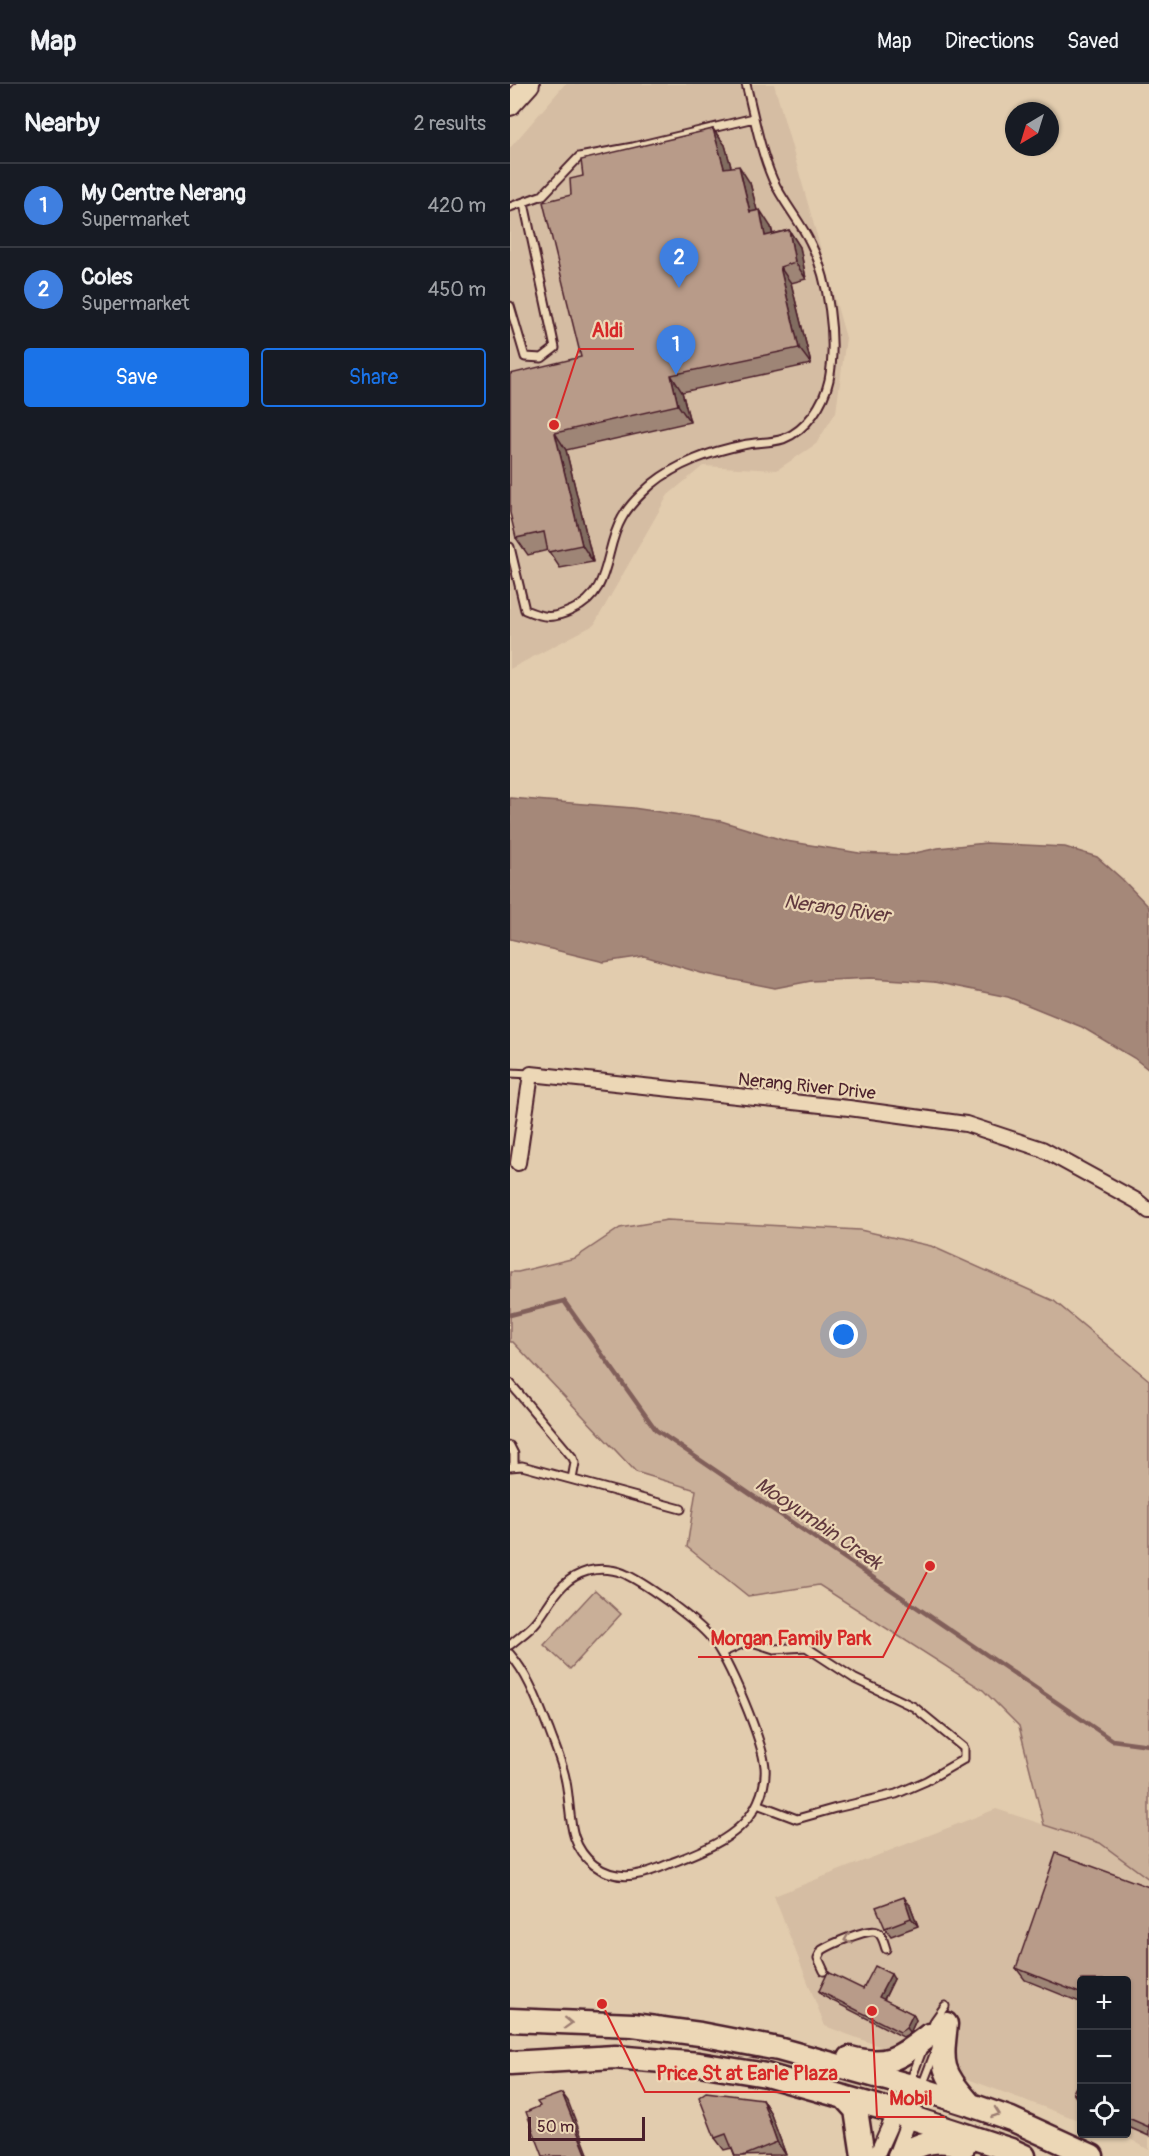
<!DOCTYPE html>
<html lang="en">
<head>
<meta charset="utf-8">
<style>
	body { margin:0; font-family:Pangolin,sans-serif; background:#20242c; color:#f1f3f6 }
	.controls { position:absolute; right:18px; bottom:18px; display:grid; overflow:hidden; border-radius:6px; box-shadow:0 2px 4px #0004 }
	.controls button { width:54px; height:54px; display:grid; place-items:center; padding:0; border:0; border-bottom:2px solid #363941; background:#171b24; color:#f1f3f6; font:30px sans-serif }
	.compass { position:absolute; left:495px; top:18px; width:54px; height:54px; border-radius:50%; background:#171b24; box-shadow:0 2px 4px #0004; rotate:218deg }
	.scale { position:absolute; left:18px; bottom:15px; width:117px; box-sizing:border-box; padding-left:6px; border:3px solid #4a1f2b; border-top:0; font-size:16px; line-height:21px; white-space:nowrap; color:#4a1f2b; -webkit-text-stroke:4px #ecd7b6; paint-order:stroke }
	.you { position:absolute; left:334px; top:1251px; width:21px; height:21px; margin:-15px; border:4px solid #fff; border-radius:50%; background:#1a73e8; box-shadow:0 0 0 9px #1a73e833 }
	.badge { display:grid; place-items:center; width:39px; height:39px; border-radius:50%; background:#1a73e8; color:#fff; font-size:20px; font-weight:700 }
	.pin { position:absolute; translate:-50% -50px; filter:drop-shadow(0 2px 3px #0008) }
	.pin::after { content:''; position:absolute; top:32px; width:21px; height:18px; background:inherit; clip-path:polygon(0 0,100% 0,50% 100%) }
	.list { margin:0; padding:0; list-style:none }
	h2 { display:flex; justify-content:space-between; align-items:center; height:78px; margin:0; padding:0 24px; font-size:26px }
	h2 small { font-size:20px; font-weight:400; color:#9ea1a6 }
	.list li { display:grid; grid-template-columns:39px 1fr auto; gap:18px; align-items:center; box-sizing:border-box; height:84px; padding:0 24px; border-top:2px solid #363941 }
	.list b { display:block; font-size:22px; white-space:nowrap }
	.list p { margin:0; font-size:20px; white-space:nowrap; color:#9ea1a6 }
	.list em { font-size:20px; font-style:normal; color:#9ea1a6 }
	.actions { display:flex; gap:12px; padding:18px 24px }
	.actions a { flex:1; padding:14px 0; border:2px solid #1a73e8; border-radius:6px; text-align:center; font-size:21px; color:#1a73e8 }
	.actions .main { background:#1a73e8; color:#fff }
	.icon { flex:none; width:33px; height:33px; fill:none; stroke:currentColor; stroke-width:2; stroke-linecap:round; stroke-linejoin:round }
	.map { position:relative; flex:none; width:639px; height:2072px; overflow:hidden }
	header { display:flex; align-items:center; gap:36px; box-sizing:border-box; height:84px; padding:0 30px; background:#171b24; border-bottom:2px solid #363941 }
	header strong { font-size:28px }
	nav { display:flex; gap:33px; margin-inline-start:auto; font-size:21px }
	main { display:flex }
	aside { flex:1; background:#171b24 }
	.map>svg:first-child { display:block }
	.built { fill:#d5bda3 }
	.green { fill:#c9af98; stroke:#8a6762; stroke-width:1.5 }
	.water { fill:#a58879; stroke:#815e5a; stroke-width:1.5 }
	.lines { fill:none; stroke-linecap:round; stroke-linejoin:round }
	.stream { stroke:#815e5a; stroke-width:4.5 }
	.lane-casing { stroke:#4a1f2b; stroke-width:11 }
	.street-casing { stroke:#4a1f2b; stroke-width:18 }
	.secondary-casing { stroke:#4a1f2b; stroke-width:24 }
	.primary-casing { stroke:#4a1f2b; stroke-width:27 }
	.lane { stroke:#ecd7b6; stroke-width:7 }
	.street { stroke:#ecd7b6; stroke-width:14 }
	.secondary { stroke:#ecd7b6; stroke-width:20 }
	.primary { stroke:#ecd7b6; stroke-width:22 }
	.wall { fill:#9e8576; stroke:#4a1f2b; stroke-width:1.5 }
	.shaded-wall { fill:#816c60; stroke:#4a1f2b; stroke-width:1.5 }
	.building { fill:#b89b89; stroke:#4a1f2b; stroke-width:1.5 }
	.oneway { stroke:#9b7b70 }
	.labels { text-anchor:middle; stroke-width:4.5; stroke-linejoin:round; paint-order:stroke }
	.street-label { font-size:18px; fill:#4a1f2b; stroke:#ecd7b6 }
	.water-label { font-size:20px; font-style:italic; fill:#61393e; stroke:#ecd7b6 }
	.leader { fill:none; stroke:#d62828; stroke-width:2 }
	.callout-dot { fill:#d62828; stroke:#ecd7b6; stroke-width:2 }
	.callout-label { font-size:20px; text-anchor:middle; font-weight:bold; fill:#d62828; stroke:#ecd7b6; stroke-width:4.5; stroke-linejoin:round; paint-order:stroke }
</style>
</head>
<body>
<header>
<strong>Map</strong>
<nav><a>Map</a><a>Directions</a><a>Saved</a></nav>
</header>
<main>
<aside>
<h2>Nearby<small>2 results</small></h2>
<ul class="list">
<li><span class="badge" style="background:#3f7fe0">1</span><div><b>My Centre Nerang</b><p>Supermarket</p></div><em>420 m</em></li>
<li><span class="badge" style="background:#3f7fe0">2</span><div><b>Coles</b><p>Supermarket</p></div><em>450 m</em></li>
</ul>
<div class="actions"><a class="main">Save</a><a>Share</a></div>
</aside>
<div class="map">
<svg width="639" height="2072" viewBox="0 0 639 2072">
	<rect width="100%" height="100%" fill="#e2ccae"/>
	<filter id="ink" filterUnits="userSpaceOnUse"><feTurbulence type="fractalNoise" baseFrequency=".0167" numOctaves="2"/><feDisplacementMap in="SourceGraphic" scale="12" xChannelSelector="R" yChannelSelector="G"/><feConvolveMatrix kernelMatrix="1 2 1 2 8 2 1 2 1" color-interpolation-filters="sRGB"/></filter>
	<g filter="url(#ink)">
		<!-- built -->
		<path class="built" d="M 55,0 L 264,0 L 336,254 L 326,328 L 306,360 L 267,386 L 193,382 L 158,411 L 84,541 L 0,585 L 0,64 Z
			M 486,1725 L 590,1759 L 639,1795 L 639,2066 L 622,2056 L 606,2050 L 616,2050 L 616,1896 L 572,1896 L 571,2037 L 315,1942 L 264,1812 Z"/>
		<!-- green -->
		<path class="green" d="M 157,1136 L 350,1146 L 421,1162 L 544,1217 L 639,1296 L 639,1795 L 590,1759 L 534,1741 L 509,1642 L 473,1606 L 309,1501 L 238,1512 L 177,1463 L 186,1406 L 126,1388 L 3,1258 L 0,1258 L 0,1188 L 8,1188 L 65,1174 L 110,1144 Z
			M 85,1506 L 111,1530 L 60,1585 L 34,1561 Z"/>
		<!-- water -->
		<path class="water" d="M 0,714 L 123,724 L 211,737 L 276,757 L 349,769 L 396,771 L 428,764 L 476,759 L 555,763 L 587,773 L 612,795 L 639,823 L 639,986 L 624,974 L 572,943 L 498,913 L 424,898 L 361,894 L 301,897 L 265,904 L 191,889 L 134,872 L 94,878 L 0,855 Z"/>
		<g class="lines">
			<!-- stream -->
			<path class="stream" d="M 0,1231 L 54,1217 L 146,1346 L 602,1656 L 639,1661"/>
			<!-- lane casing -->
			<g class="lane-casing">
				<path id="lane" d="M 0,123 L 33,111 L 69,73 L 123,63 L 244,34
					M 0,222 L 15,273 L 32,274 L 45,264 L 14,119
					M 0,463 L 15,526 C 34,534 43,535 62,526 C 103,508 93,466 112,434 C 119,421 131,410 142,400 C 166,380 202,367 233,361 C 246,358 261,359 273,355 C 297,346 314,319 319,296 C 327,256 319,195 300,158 C 290,137 273,118 263,96 C 250,66 244,32 236,0
					M 0,989 L 21,990
					M 0,1299 L 63,1374 L 65,1379 L 62,1395
					M 0,1362 L 4,1370 L 4,1382
					M 0,1383 L 12,1382 L 171,1425
					M 0,1561 C 9,1553 20,1546 27,1537 C 43,1516 50,1495 78,1487 C 90,1484 106,1485 117,1491 C 139,1502 186,1536 201,1554 C 219,1576 252,1655 255,1683 C 256,1695 253,1707 248,1718 C 232,1753 194,1766 161,1779 C 136,1790 109,1800 84,1781 C 56,1759 62,1728 56,1698 C 53,1680 45,1663 39,1646 C 28,1619 19,1592 0,1570
					M 211,1569 L 239,1557 L 264,1565 L 296,1563 L 345,1595 L 404,1623 L 454,1664 L 454,1675 L 416,1697 L 386,1710 L 326,1724 L 287,1735 L 247,1720
					M 314,1887 L 308,1874 L 312,1866 C 320,1861 359,1843 367,1848 C 373,1851 374,1860 376,1865
					M 420,1948 L 425,1936 L 435,1922
					M 400,1998 L 413,1964
					M 412,2002 L 425,1968"/>
			</g>
			<!-- street casing -->
			<g class="street-casing">
				<path id="street" d="M 8,1079 L 21,990 L 339,1024 L 456,1040 L 532,1065 L 627,1117 L 639,1127
					M 366,2072 L 398,2001
					M 385,2072 L 411,2005"/>
			</g>
			<!-- secondary casing -->
			<g class="secondary-casing">
				<path id="secondary" d="M 0,21 L 19,0"/>
			</g>
			<!-- primary casing -->
			<g class="primary-casing">
				<path id="primary" d="M 0,1936 L 123,1941 L 190,1950 L 268,1965 L 398,2001 L 461,2021 L 501,2035 L 582,2072
					M 436,1940 C 431,1982 431,1987 459,2019
					M 340,1974 C 378,1984 390,1973 419,1951
					M 0,1979 L 105,1973 L 189,1980 L 256,1991 L 369,2023 L 501,2066 L 514,2072
					M 334,2013 L 346,2026 L 353,2072
					M 389,2072 C 411,2058 429,2053 454,2062"/>
			</g>
			<!-- lane -->
			<use href="#lane" class="lane"/>
			<!-- street -->
			<use href="#street" class="street"/>
			<!-- secondary -->
			<use href="#secondary" class="secondary"/>
			<!-- primary -->
			<use href="#primary" class="primary"/>
		</g>
		<!-- wall -->
		<path class="wall" d="M 203,45 L 215,61 L 221,83 L 240,99 L 247,127 L 261,143 L 263,150 L 279,146 L 290,163 L 296,195 L 281,199 L 301,280 L 172,308 L 180,338 L 56,366 L 83,478 L 50,484 L 38,466 L 18,471 L 6,454 L 71,273 L 61,111 L 73,92 Z
			M 639,1803 L 639,2052 L 616,2042 L 616,1896 L 572,1896 L 572,1919 L 515,1896 L 506,1884 Z
			M 400,1821 L 408,1842 L 381,1852 L 375,1844 Z
			M 384,1895 L 374,1916 L 403,1930 L 406,1936 L 400,1949 L 393,1953 L 313,1912 L 309,1907 L 353,1905 Z
			M 572,1991 L 572,2022 L 563,2009 Z
			M 252,2015 L 260,2028 L 276,2071 L 225,2072 L 222,2064 L 214,2066 L 205,2054 Z"/>
		<!-- shaded-wall -->
		<path class="shaded-wall" d="M 203,45 L 215,61 L 226,101 L 214,84 Z
			M 229,82 L 240,99 L 252,145 L 240,128 Z
			M 250,126 L 261,143 L 266,168 L 255,152 Z
			M 279,146 L 290,163 L 296,195 L 285,178 Z
			M 270,183 L 281,199 L 301,280 L 289,264 Z
			M 161,291 L 172,308 L 180,338 L 168,321 Z
			M 45,349 L 56,366 L 83,478 L 72,461 Z
			M 394,1813 L 400,1821 L 408,1842 L 401,1834 Z
			M 381,1890 L 384,1895 L 372,1919 L 369,1913 Z
			M 403,1930 L 406,1936 L 400,1949 L 396,1944 Z
			M 52,2009 L 58,2017 L 79,2072 L 77,2072 Z
			M 252,2015 L 260,2028 L 276,2071 L 267,2058 Z"/>
		<!-- building -->
		<path class="building" d="M 203,45 L 214,84 L 229,82 L 240,128 L 250,126 L 255,152 L 279,146 L 285,178 L 270,183 L 289,264 L 161,291 L 168,321 L 45,349 L 72,461 L 38,468 L 34,448 L 6,454 L 0,429 L 0,290 L 71,273 L 33,118 L 61,111 L 60,95 L 73,92 L 71,76 Z
			M 546,1769 L 639,1803 L 639,2043 L 616,2033 L 616,1896 L 572,1896 L 572,1910 L 506,1884 Z
			M 394,1813 L 401,1834 L 375,1844 L 366,1823 Z
			M 365,1882 L 381,1890 L 369,1913 L 403,1930 L 396,1944 L 390,1948 L 309,1907 L 318,1888 L 353,1905 Z
			M 572,1991 L 572,2013 L 563,2009 Z
			M 196,2008 L 252,2015 L 267,2058 L 233,2072 L 225,2072 L 216,2050 L 205,2054 L 189,2013 Z
			M 52,2009 L 77,2072 L 33,2072 L 16,2028 L 30,2022 L 27,2018 Z"/>
		<!-- one-way arrows -->
		<defs><path id="oneway-chevron" d="M-2-3.5L2.5 0L-2 3.5" fill="none" stroke-width="1.6" stroke-linecap="round" stroke-linejoin="round" transform="scale(1.5)"/></defs>
		<g class="oneway">
			<use href="#oneway-chevron" transform="translate(338 1855) rotate(158)"/>
			<use href="#oneway-chevron" transform="translate(58 1939) rotate(2)"/>
			<use href="#oneway-chevron" transform="translate(486 2029) rotate(19)"/>
		</g>
	</g>
	<g class="labels">
		<!-- street labels -->
		<g class="street-label">
			<text transform="translate(297 1002) rotate(6)" y="6">Nerang River Drive</text>
		</g>
		<!-- water labels -->
		<g class="water-label">
			<text transform="translate(327 824) rotate(8)" y="7">Nerang River</text>
			<text transform="translate(309 1439) rotate(34)" y="7">Mooyumbin Creek</text>
		</g>
	</g>
	<!-- callouts -->
	<path class="leader" d="M44 341L69 265H124M420 1482L373 1573H188M92 1920L135 2008H340M362 1927L367 2033H435"/>
	<g class="callout-dot">
		<circle cx="44" cy="341" r="6"/>
		<circle cx="420" cy="1482" r="6"/>
		<circle cx="92" cy="1920" r="6"/>
		<circle cx="362" cy="1927" r="6"/>
	</g>
	<g class="callout-label">
		<text x="97" y="253">Aldi</text>
		<text x="281" y="1561">Morgan Family Park</text>
		<text x="237" y="1996">Price St at Earle Plaza</text>
		<text x="401" y="2021">Mobil</text>
	</g>
</svg>
<div class="controls">
<button>+</button>
<button>−</button>
<button><svg class="icon" aria-label="locate" viewBox="0 0 24 24"><circle cx="12" cy="12" r="6"/><path d="M12 2v4M12 18v4M2 12h4M18 12h4"/></svg></button>
</div>
<svg class="compass" viewBox="-18 -18 36 36"><path d="M0-13l5 13h-10z" fill="#e53935"/><path d="M0 13l5-13h-10z" fill="#9ea1a6"/></svg>
<div class="scale">50 m</div>
<div class="you"></div>
<div class="pin badge" style="left:166px;top:291px;background:#3f7fe0">1</div>
<div class="pin badge" style="left:169px;top:204px;background:#3f7fe0">2</div>
</div>
</main>
</body>
</html>
